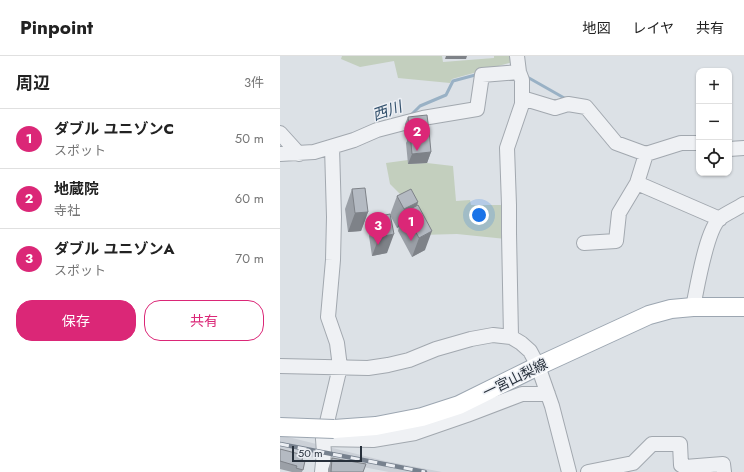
<!DOCTYPE html>
<html lang="ja">
<head>
<meta charset="utf-8">
<style>
	body { margin:0; font-family:Jost,"Noto Sans JP",sans-serif; background:#f2f2f2; color:#222 }
	.controls { position:absolute; right:12px; top:12px; display:grid; overflow:hidden; border-radius:8px; box-shadow:0 1px 3px #0004 }
	.controls button { width:36px; height:36px; display:grid; place-items:center; padding:0; border:0; border-bottom:1px solid #e0e0e0; background:#fff; color:#222; font:20px sans-serif }
	.scale { position:absolute; left:12px; bottom:10px; width:70px; box-sizing:border-box; padding-left:4px; border:2px solid #27303b; border-top:0; font-size:11px; line-height:14px; white-space:nowrap; color:#27303b; -webkit-text-stroke:3px #eceff4; paint-order:stroke }
	.you { position:absolute; left:199px; top:159px; width:14px; height:14px; margin:-10px; border:3px solid #fff; border-radius:50%; background:#1a73e8; box-shadow:0 0 0 6px #1a73e833 }
	.badge { display:grid; place-items:center; width:26px; height:26px; border-radius:50%; background:#db2777; color:#fff; font-size:13px; font-weight:700 }
	.pin { position:absolute; translate:-50% -33px; filter:drop-shadow(0 1px 2px #0008) }
	.pin::after { content:''; position:absolute; top:21px; width:14px; height:12px; background:inherit; clip-path:polygon(0 0,100% 0,50% 100%) }
	.list { margin:0; padding:0; list-style:none }
	h2 { display:flex; justify-content:space-between; align-items:center; height:52px; margin:0; padding:0 16px; font-size:17px }
	h2 small { font-size:13px; font-weight:400; color:#767676 }
	.list li { display:grid; grid-template-columns:26px 1fr auto; gap:12px; align-items:center; box-sizing:border-box; height:60px; padding:0 16px; border-top:1px solid #e0e0e0 }
	.list b { display:block; font-size:15px; white-space:nowrap }
	.list p { margin:0; font-size:13px; white-space:nowrap; color:#767676 }
	.list em { font-size:13px; font-style:normal; color:#767676 }
	.actions { display:flex; gap:8px; padding:12px 16px }
	.actions a { flex:1; padding:9px 0; border:1px solid #db2777; border-radius:16px; text-align:center; font-size:14px; color:#db2777 }
	.actions .main { background:#db2777; color:#fff }
	.icon { flex:none; width:22px; height:22px; fill:none; stroke:currentColor; stroke-width:2; stroke-linecap:round; stroke-linejoin:round }
	.map { position:relative; flex:none; width:464px; height:416px; overflow:hidden }
	header { display:flex; align-items:center; gap:24px; box-sizing:border-box; height:56px; padding:0 20px; background:#fff; border-bottom:1px solid #e0e0e0 }
	header strong { font-size:19px }
	nav { display:flex; gap:22px; margin-inline-start:auto; font-size:14px }
	main { display:flex }
	aside { flex:1; background:#fff }
	.map>svg:first-child { display:block }
	.built { fill:#cbd0d7 }
	.green { fill:#c3cfbe }
	.lines { fill:none; stroke-linecap:round; stroke-linejoin:round }
	.stream { stroke:#99b1c5; stroke-width:3 }
	.minor-casing { stroke:#a2a8af; stroke-width:16 }
	.major-casing { stroke:#9ca6b1; stroke-width:20 }
	.minor { stroke:#eff1f4; stroke-width:14 }
	.major { stroke:#fff; stroke-width:18 }
	.rail-casing { stroke:#77818e; stroke-width:4.5 }
	.rail { stroke:#eceff4; stroke-width:3; stroke-dasharray:9; stroke-linecap:butt }
	.major-bridge-casing { stroke:#9ca6b1; stroke-width:20; stroke-linecap:butt }
	.major-bridge { stroke:#fff; stroke-width:18 }
	.wall { fill:#9ba0a7 }
	.shaded-wall { fill:#7e8288 }
	.building { fill:#b4bac2; stroke:#7e8288 }
	.labels { text-anchor:middle; stroke-width:3; stroke-linejoin:round; paint-order:stroke }
	.street-label { font-size:14px; fill:#27303b; stroke:#eceff4 }
	.water-label { font-size:15px; font-style:italic; fill:#33516d; stroke:#eceff4 }
</style>
</head>
<body>
<header>
<strong>Pinpoint</strong>
<nav><a>地図</a><a>レイヤ</a><a>共有</a></nav>
</header>
<main>
<aside>
<h2>周辺<small>3件</small></h2>
<ul class="list">
<li><span class="badge">1</span><div><b>ダブル ユニゾンC</b><p>スポット</p></div><em>50 m</em></li>
<li><span class="badge">2</span><div><b>地蔵院</b><p>寺社</p></div><em>60 m</em></li>
<li><span class="badge">3</span><div><b>ダブル ユニゾンA</b><p>スポット</p></div><em>70 m</em></li>
</ul>
<div class="actions"><a class="main">保存</a><a>共有</a></div>
</aside>
<div class="map">
<svg width="464" height="416" viewBox="0 0 464 416">
	<rect width="100%" height="100%" fill="#dce1e6"/>
	<!-- built -->
	<path class="built" d="M 0,379 L 105,405 L 162,416 L 109,416 L 0,395 Z"/>
	<!-- green -->
	<path class="green" d="M 62,0 L 162,0 L 163,6 L 214,2 L 214,0 L 234,0 L 233,6 L 172,23 L 170,27 L 118,22 L 114,5 L 80,11 L 61,3 Z
		M 128,104 L 129,108 L 147,107 L 173,110 L 176,145 L 190,144 L 191,149 L 229,149 L 226,183 L 177,178 L 140,179 L 131,149 L 110,128 L 106,107 Z"/>
	<g class="lines">
		<!-- stream -->
		<path class="stream" d="M 249,22 L 286,43
			M 130,60 L 140,50 L 166,39 L 173,25 L 199,18"/>
		<!-- minor casing -->
		<g class="minor-casing">
			<path id="minor" d="M 242,42 L 275,52 L 288,48 L 306,51 L 336,87 L 366,98 L 401,87 L 419,87
				M 0,77 L 19,98
				M 449,93 L 464,92
				M 0,98 L 34,96 L 74,84 L 97,74 L 143,62 L 197,53 L 202,19 L 239,16
				M 357,127 L 440,163
				M 304,187 L 336,185 L 339,157 L 357,127 L 366,98
				M 413,251 C 417,233 426,174 440,162 C 447,157 456,153 464,148
				M 231,281 L 229,177 L 229,149 L 227,92 L 242,48 L 242,24 L 239,16 L 237,0
				M 0,310 L 88,312 L 108,309 L 129,304 L 156,293 L 191,283 L 213,279 L 231,281 L 241,287 L 250,295 L 258,310 L 272,350 L 289,416
				M 43,383 L 93,384 L 135,377 L 187,359 L 242,338 L 268,338
				M 42,416 L 44,397 L 43,383 L 60,311 L 57,287 L 48,261 L 53,204 L 54,161 L 52,91
				M 308,416 L 353,407 L 372,388 L 400,388 L 401,409 L 405,411 L 443,408 L 444,416"/>
		</g>
		<!-- major casing -->
		<g class="major-casing">
			<path id="major" d="M 54,373 L 96,370 L 142,361 L 179,349 L 258,310 L 369,259 L 391,253 L 413,251 L 464,251"/>
		</g>
		<!-- minor -->
		<use href="#minor" class="minor"/>
		<!-- major -->
		<use href="#major" class="major"/>
		<!-- rail casing -->
		<g class="rail-casing">
			<path id="rail" d="M 0,388 L 145,416"/>
		</g>
		<!-- rail -->
		<use href="#rail" class="rail"/>
		<!-- major-bridge casing -->
		<g class="major-bridge-casing">
			<path id="major-bridge" d="M 0,371 L 54,373"/>
		</g>
		<!-- major-bridge -->
		<use href="#major-bridge" class="major-bridge"/>
	</g>
	<!-- wall -->
	<path class="wall" d="M 128,61 L 151,96 L 147,107 L 128,108 L 126,87 L 127,85 L 125,68 Z
		M 72,133 L 88,156 L 81,175 L 68,176 L 65,153 Z
		M 117,140 L 138,146 L 137,150 L 145,194 L 132,201 L 118,175 L 119,171 L 117,172 L 110,159 L 107,197 L 92,200 L 89,180 L 96,161 L 110,159 Z
		M 0,393 L 25,405 L 22,416 L 12,416 L 0,413 Z
		M 52,402 L 86,408 L 83,416 L 48,416 L 48,413 Z"/>
	<!-- shaded-wall -->
	<path class="shaded-wall" d="M 166,0 L 187,0 L 186,3 L 165,3 Z
		M 151,96 L 147,107 L 128,108 L 132,98 Z
		M 138,146 L 131,165 L 125,156 L 119,171 L 117,172 L 124,153 Z
		M 88,156 L 81,175 L 68,176 L 75,157 Z
		M 152,175 L 145,194 L 132,201 L 139,182 Z
		M 114,178 L 107,197 L 92,200 L 99,181 Z"/>
	<!-- building -->
	<path class="building" d="M 147,59 L 149,75 L 130,77 L 130,78 L 128,61 Z
		M 149,75 L 151,96 L 132,98 L 130,77 Z
		M 85,132 L 88,156 L 75,157 L 72,133 Z
		M 131,133 L 138,146 L 124,153 L 117,140 Z
		M 138,149 L 152,175 L 139,182 L 125,156 Z
		M 110,158 L 114,178 L 99,181 L 96,161 Z
		M 0,393 L 23,399 L 22,404 L 25,405 L 23,414 L 16,412 L 17,410 L 0,405 Z
		M 52,402 L 86,408 L 83,416 L 51,416 Z"/>
	<g class="labels">
		<!-- street labels -->
		<g class="street-label">
			<text transform="translate(235 322) rotate(-26)" y="5">一宮山梨線</text>
		</g>
		<!-- water labels -->
		<g class="water-label">
			<text transform="translate(107 55) rotate(-19)" y="5">西川</text>
		</g>
	</g>
</svg>
<div class="controls">
<button>+</button>
<button>−</button>
<button><svg class="icon" aria-label="locate" viewBox="0 0 24 24"><circle cx="12" cy="12" r="6"/><path d="M12 2v4M12 18v4M2 12h4M18 12h4"/></svg></button>
</div>
<div class="scale">50 m</div>
<div class="you"></div>
<div class="pin badge" style="left:131px;top:185px">1</div>
<div class="pin badge" style="left:137px;top:95px">2</div>
<div class="pin badge" style="left:98px;top:189px">3</div>
</div>
</main>
</body>
</html>
